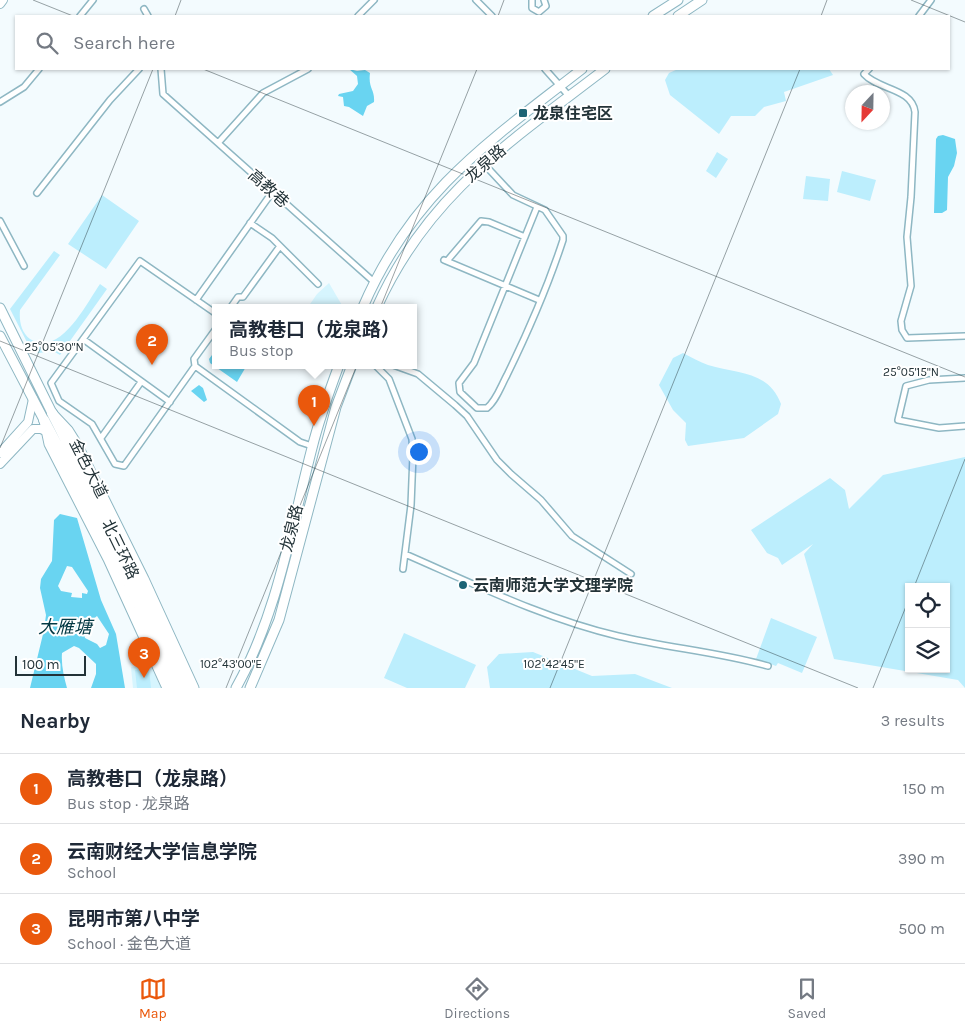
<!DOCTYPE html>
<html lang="en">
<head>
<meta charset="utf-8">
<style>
	body { margin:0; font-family:Karla,"Noto Sans SC",sans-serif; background:#f6f6f7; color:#1f2937 }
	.controls { position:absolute; right:15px; bottom:15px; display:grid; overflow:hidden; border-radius:0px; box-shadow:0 1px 4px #0004 }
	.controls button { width:45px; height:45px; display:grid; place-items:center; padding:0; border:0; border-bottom:1px solid #e0e1e3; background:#fff; color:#1f2937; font:25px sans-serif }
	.compass { position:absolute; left:845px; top:85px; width:45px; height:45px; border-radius:50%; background:#fff; box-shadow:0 1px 4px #0004; rotate:202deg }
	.scale { position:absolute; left:15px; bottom:12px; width:71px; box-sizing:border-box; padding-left:5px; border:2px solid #233338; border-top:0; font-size:14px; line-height:18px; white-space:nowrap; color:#233338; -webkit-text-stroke:4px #fff; paint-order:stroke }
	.you { position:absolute; left:418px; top:451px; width:18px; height:18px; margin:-12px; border:4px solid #fff; border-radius:50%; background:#1a73e8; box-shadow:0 0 0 8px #1a73e833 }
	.badge { display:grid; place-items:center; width:32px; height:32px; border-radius:50%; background:#ea580c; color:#fff; font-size:16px; font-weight:700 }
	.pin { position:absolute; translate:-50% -41px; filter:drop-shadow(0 1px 2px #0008) }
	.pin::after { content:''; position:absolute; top:26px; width:18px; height:15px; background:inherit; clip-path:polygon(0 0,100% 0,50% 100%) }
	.popup { position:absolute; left:212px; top:304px; width:205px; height:65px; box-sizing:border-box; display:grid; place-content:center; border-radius:0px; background:#fff; filter:drop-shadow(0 1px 4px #0005); font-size:16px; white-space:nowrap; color:#747a83 }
	.popup b { font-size:19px; color:#1f2937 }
	.popup::after { content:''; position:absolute; left:50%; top:100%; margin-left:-10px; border:10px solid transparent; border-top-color:#fff }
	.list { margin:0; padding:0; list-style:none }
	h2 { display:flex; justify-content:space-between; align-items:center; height:65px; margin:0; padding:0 20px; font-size:21px }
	h2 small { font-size:16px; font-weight:400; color:#747a83 }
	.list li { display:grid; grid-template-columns:32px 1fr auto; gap:15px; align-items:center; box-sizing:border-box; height:70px; padding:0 20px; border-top:1px solid #e0e1e3 }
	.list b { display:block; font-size:19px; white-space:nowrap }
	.list p { margin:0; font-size:16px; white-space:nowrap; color:#747a83 }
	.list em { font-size:16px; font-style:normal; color:#747a83 }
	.icon { flex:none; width:28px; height:28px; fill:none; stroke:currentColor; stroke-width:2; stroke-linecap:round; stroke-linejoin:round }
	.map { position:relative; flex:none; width:965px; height:688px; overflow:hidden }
	.search { position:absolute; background:#fff; box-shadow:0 1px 4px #0004; left:15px; right:15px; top:15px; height:55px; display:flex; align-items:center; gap:12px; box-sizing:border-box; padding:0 18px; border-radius:0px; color:#747a83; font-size:19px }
	.sheet { height:275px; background:#fff }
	nav { display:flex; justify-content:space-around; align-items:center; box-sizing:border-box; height:70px; border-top:1px solid #e0e1e3; background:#fff; font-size:14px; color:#747a83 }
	nav a { display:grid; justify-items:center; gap:2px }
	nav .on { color:#ea580c }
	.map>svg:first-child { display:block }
	.built { fill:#d6f5fe }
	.green { fill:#bceefd; fill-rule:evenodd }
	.water { fill:#69d4f1; fill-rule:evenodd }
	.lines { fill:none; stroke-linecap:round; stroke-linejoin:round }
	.street-casing { stroke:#8eb7c3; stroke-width:8 }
	.secondary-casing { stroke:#8eb7c3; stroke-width:10 }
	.primary-casing { stroke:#8eb7c3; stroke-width:11 }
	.highway-casing { stroke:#8eb7c3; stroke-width:12 }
	.street { stroke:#fff; stroke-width:5 }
	.secondary { stroke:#fff; stroke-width:8 }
	.primary { stroke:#fff; stroke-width:9 }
	.highway { stroke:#fff; stroke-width:10 }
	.ticks { fill:none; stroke:#233338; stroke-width:1; stroke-opacity:0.45 }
	.poi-dot { fill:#1e6475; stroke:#fff; stroke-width:2 }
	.labels { text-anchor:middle; stroke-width:4; stroke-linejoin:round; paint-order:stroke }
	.poi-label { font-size:16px; font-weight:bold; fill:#233338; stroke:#fff; text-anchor:start }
	.street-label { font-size:16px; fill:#233338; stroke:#fff }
	.water-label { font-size:18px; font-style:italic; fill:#043944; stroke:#fff }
	.ticks-label { font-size:12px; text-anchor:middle; fill:#233338; stroke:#fff; stroke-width:4; stroke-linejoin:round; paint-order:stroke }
</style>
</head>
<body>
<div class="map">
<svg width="965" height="688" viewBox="0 0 965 688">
	<rect width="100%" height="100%" fill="#f3fbfe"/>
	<!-- built -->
	<path class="built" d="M 329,283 L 343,307 L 308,307 L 317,294 Z
		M 150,665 L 161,688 L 133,688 L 131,667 Z"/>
	<!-- green -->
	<path class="green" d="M 678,69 L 829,69 L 833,75 L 784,92 L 786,101 L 764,107 L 755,116 L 731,116 L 719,134 L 670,95 L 665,80 L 669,73 Z
		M 717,152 L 728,159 L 716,178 L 706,171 Z
		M 842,171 L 876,180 L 870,201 L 837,192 Z
		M 806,176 L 830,179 L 828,201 L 803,199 Z
		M 102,195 L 139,221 L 106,269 L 68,244 Z
		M 54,251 L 60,255 L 20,310 C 19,321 21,332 30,339 C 60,358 86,304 100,284 L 107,289 L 60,355 L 53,351 L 39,353 L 31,350 L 10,309 Z
		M 683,353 C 691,357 700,362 708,365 C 737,374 768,370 781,404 L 778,414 L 744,438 L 688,446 L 685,440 L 686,423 L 673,410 L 659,385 L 673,358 Z
		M 965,457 L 965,688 L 958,680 L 834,659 L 804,554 L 813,544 L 782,565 L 778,558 L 767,553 L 751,530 L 830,478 L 845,490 L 849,509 L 883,475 ZM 909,587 L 946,587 L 946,669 L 909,669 Z
		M 771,618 L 817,637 L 802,673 L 778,663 L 776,666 L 756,659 Z
		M 404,633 L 476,665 L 465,688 L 407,688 L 384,678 Z
		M 533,652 L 592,676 L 635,674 L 672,688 L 490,688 L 487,667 L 499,654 Z
		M 149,668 L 151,688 L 137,688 L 135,670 Z"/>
	<!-- water -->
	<path class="water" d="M 349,69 L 357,71 L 365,70 L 370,73 C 368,89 375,89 374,102 L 367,106 L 363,116 L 349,107 L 344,106 L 343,97 L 338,96 L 339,94 L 353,91 L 358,84 L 357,76 Z
		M 943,135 L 955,139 L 957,153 L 954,166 L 948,177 L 947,210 L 942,213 L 934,213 L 936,139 L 938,136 Z
		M 215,351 L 215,365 L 247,365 L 237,382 L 210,363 L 209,359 Z
		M 199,385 L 203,388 L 207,400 L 204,402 L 191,391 Z
		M 60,514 L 77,518 L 101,600 L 116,634 L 125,688 L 91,688 L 96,674 L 96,664 L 79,648 L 74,646 L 62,653 C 61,665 64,677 67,688 L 30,688 L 44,630 L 46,615 L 40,588 L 41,579 L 52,561 L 54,520 ZM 67,566 L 72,567 L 88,591 L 87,594 L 82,593 L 82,598 L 71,597 L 72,593 L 61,591 L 58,586 ZM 97,616 L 109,634 L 106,645 L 100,648 L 97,644 L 85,638 L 84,634 L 87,632 L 87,621 L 92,620 Z"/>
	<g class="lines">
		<!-- street casing -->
		<g class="street-casing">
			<path id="street" d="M 476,0 L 492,16
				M 532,0 L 532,8 L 539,12 L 546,6 L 544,0
				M 144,9 L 148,16
				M 80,16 L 93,0
				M 358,16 L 374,0
				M 919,16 L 931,0
				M 161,69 L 163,94 L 374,282
				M 545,69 L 569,96
				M 869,69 L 864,74 C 878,90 912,88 915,112 L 911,197 L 907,237 L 911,286 L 901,321 L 902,330 L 907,338 L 965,336
				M 0,102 L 24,87 L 39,69
				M 218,143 L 263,93 L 308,69
				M 484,164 L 513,195 L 545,210 L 563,236 L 563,240 C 548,286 528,332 507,375 C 501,386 496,401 487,408 L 477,408 L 460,392 L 459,383 L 474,363 L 537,207
				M 37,193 L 110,100 L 139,69
				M 0,221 L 24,266
				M 250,223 L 272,238 L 318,284
				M 444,260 L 539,300
				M 447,261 L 481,221 L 489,222 L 525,237
				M 196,300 L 273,191
				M 231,307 L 238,297 L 243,297 L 280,246
				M 215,313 L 140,261 L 51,383 L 59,401 L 92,424 L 115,464 L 124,466 L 195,366 L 194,359 L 215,330
				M 83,339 L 170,402
				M 375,365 L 389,379 L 412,439 L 413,455 L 411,505 L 403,569
				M 393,365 L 418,374 L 455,405 L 467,416 L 497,460 L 511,474 L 541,500 L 572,536 L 631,574
				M 195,366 L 300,442 L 312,446
				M 965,378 L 929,380 L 906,386 L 898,420 L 939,428 L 965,426
				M 101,438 L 141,382
				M 405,554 C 474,584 545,619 618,636 C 668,648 719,652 768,666"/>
		</g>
		<!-- secondary casing -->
		<g class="secondary-casing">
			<path id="secondary" d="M 0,4 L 3,0
				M 0,453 L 28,422 L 33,399
				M 0,464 L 33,429 L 41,429 L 49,433"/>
		</g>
		<!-- primary casing -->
		<g class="primary-casing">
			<path id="primary" d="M 653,16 L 678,0
				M 678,16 L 702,0
				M 363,307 C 412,193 488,142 582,69
				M 377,307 C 428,194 510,142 605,69
				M 0,308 L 52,413 L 68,430 L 78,446 L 144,579 L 194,688
				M 0,336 L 44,420 L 49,444 L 108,559 L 167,688
				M 236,688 C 277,615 291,529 312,448 C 319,420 329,392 339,365
				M 250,688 L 279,620 L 336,407 L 352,365"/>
		</g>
		<!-- highway casing -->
		<g class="highway-casing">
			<path id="highway" d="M 52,413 L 138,582 L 186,688
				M 44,420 L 120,565 L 176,688"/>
		</g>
		<!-- street -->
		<use href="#street" class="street"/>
		<!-- secondary -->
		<use href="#secondary" class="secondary"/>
		<!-- primary -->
		<use href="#primary" class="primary"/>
		<!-- highway -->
		<use href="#highway" class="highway"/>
	</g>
	<!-- ticks -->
	<path class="ticks" d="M 33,0 L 73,16M 911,0 L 965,22M 175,16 L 181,0M 498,16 L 504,0M 821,16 L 827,0M 203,69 L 965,377M 0,341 L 858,688M 0,448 L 153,69M 914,587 L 965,459M 226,688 L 477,69M 550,688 L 800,69M 873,688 L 909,599"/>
	<!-- markers -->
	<g class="poi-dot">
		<rect x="518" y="108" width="10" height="10" rx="2.5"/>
		<circle cx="463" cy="585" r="5"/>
	</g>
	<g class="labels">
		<!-- poi labels -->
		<g class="poi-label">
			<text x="533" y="119">龙泉住宅区</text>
			<text x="473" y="591">云南师范大学文理学院</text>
		</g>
		<!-- street labels -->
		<g class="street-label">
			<text transform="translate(485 163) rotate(-41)" y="6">龙泉路</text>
			<text transform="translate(269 188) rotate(42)" y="6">高教巷</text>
			<text transform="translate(89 468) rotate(63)" y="6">金色大道</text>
			<text transform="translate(291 528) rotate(-76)" y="6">龙泉路</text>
			<text transform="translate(121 549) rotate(64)" y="6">北三环路</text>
		</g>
		<!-- water labels -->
		<g class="water-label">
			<text x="65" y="633">大雁塘</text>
		</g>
	</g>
	<g class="ticks-label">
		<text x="54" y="351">25°05'30"N</text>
		<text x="911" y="376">25°05'15"N</text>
		<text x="231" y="668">102°43'00"E</text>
		<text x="554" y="668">102°42'45"E</text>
	</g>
</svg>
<div class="controls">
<button><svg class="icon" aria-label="locate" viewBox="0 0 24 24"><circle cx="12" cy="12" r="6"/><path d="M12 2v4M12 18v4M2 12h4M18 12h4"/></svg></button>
<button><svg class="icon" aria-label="layers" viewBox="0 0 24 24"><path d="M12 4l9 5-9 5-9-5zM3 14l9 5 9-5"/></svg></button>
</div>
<svg class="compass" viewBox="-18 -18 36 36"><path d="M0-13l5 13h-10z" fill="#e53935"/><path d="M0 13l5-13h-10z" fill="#747a83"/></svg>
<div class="scale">100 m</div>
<div class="you"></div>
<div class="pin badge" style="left:314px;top:426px">1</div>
<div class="popup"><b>高教巷口（龙泉路）</b>Bus stop</div>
<div class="pin badge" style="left:152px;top:365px">2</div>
<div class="pin badge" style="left:144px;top:678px">3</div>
<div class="search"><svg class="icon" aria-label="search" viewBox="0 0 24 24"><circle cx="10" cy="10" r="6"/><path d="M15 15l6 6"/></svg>Search here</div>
</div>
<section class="sheet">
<h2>Nearby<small>3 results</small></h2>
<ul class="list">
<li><span class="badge">1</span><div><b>高教巷口（龙泉路）</b><p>Bus stop · 龙泉路</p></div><em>150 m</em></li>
<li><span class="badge">2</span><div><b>云南财经大学信息学院</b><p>School</p></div><em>390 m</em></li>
<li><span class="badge">3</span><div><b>昆明市第八中学</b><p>School · 金色大道</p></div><em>500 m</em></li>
</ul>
</section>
<nav>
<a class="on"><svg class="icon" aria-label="map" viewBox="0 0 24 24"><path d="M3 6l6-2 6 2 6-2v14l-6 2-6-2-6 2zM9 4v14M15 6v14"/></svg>Map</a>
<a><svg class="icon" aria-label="directions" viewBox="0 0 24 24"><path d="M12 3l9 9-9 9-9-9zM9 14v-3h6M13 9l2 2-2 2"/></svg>Directions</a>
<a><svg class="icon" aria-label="saved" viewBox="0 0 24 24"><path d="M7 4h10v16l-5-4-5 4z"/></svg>Saved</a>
</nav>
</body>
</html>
